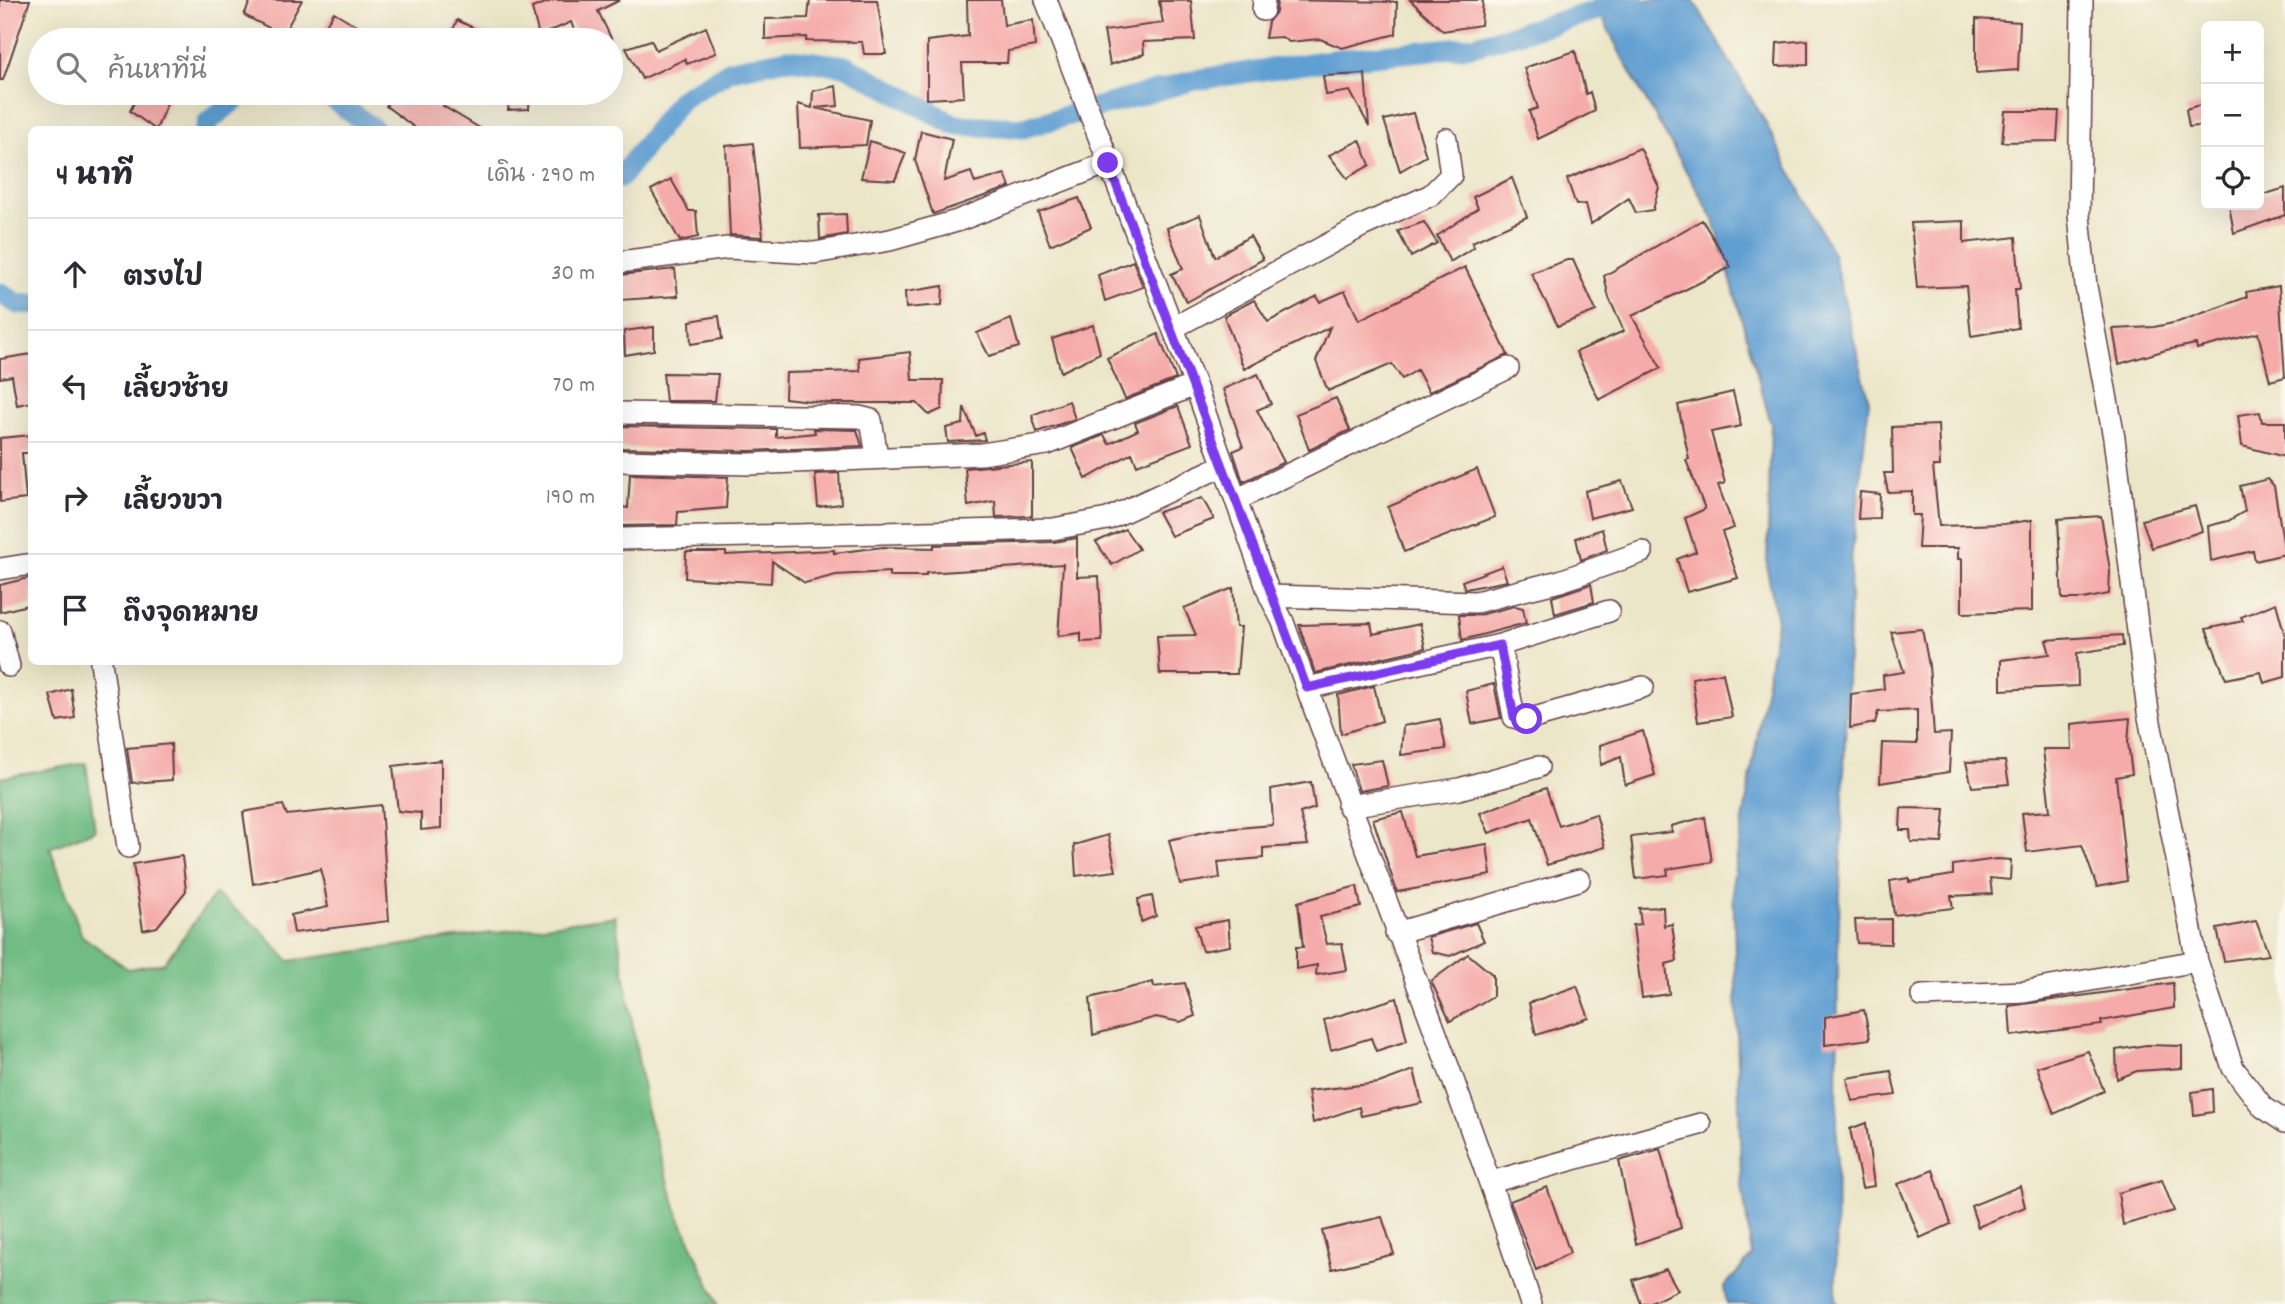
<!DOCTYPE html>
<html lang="th">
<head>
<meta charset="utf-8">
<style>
	body { margin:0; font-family:Dekko,"Playpen Sans Thai",sans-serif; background:#f7f7f7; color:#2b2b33 }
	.controls { position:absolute; right:21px; top:21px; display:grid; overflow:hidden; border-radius:10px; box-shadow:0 7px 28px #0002 }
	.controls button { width:63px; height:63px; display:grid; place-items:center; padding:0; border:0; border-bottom:2px solid #e1e1e2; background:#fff; color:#2b2b33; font:35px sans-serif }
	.stop { position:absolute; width:21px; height:21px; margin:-16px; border:5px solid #7c3aed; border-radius:50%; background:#fff }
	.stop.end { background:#7c3aed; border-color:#fff; box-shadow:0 2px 7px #0008 }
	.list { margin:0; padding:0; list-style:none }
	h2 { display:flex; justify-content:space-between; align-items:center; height:91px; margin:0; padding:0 28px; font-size:30px }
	h2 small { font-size:23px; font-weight:400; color:#7c7c81 }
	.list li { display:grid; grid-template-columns:46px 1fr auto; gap:21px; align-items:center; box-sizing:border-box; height:112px; padding:0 28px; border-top:2px solid #e1e1e2 }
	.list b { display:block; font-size:26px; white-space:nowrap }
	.list em { font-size:23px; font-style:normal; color:#7c7c81 }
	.icon { flex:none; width:38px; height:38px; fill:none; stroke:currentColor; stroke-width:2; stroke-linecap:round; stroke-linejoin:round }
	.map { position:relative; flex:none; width:2285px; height:1304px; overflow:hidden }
	.search { position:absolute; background:#fff; box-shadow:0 7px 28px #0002; left:28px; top:28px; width:595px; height:77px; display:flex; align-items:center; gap:18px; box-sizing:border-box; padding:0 24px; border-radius:38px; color:#7c7c81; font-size:26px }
	.panel { position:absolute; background:#fff; box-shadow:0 7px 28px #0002; left:28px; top:126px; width:595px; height:539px; border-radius:10px }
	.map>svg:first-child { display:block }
	.forest { fill:#71bc84; stroke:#5e6e58; stroke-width:2 }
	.water { fill:#609fd2; stroke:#555f7e; stroke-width:2 }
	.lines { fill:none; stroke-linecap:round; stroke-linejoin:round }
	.canal { stroke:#609fd2; stroke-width:21 }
	.building { fill:#f5aba9 }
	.minor-casing { stroke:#623d43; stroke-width:24 }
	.minor { stroke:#fff; stroke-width:21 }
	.route { stroke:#7c3aed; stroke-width:9 }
</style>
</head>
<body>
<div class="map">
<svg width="2285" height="1304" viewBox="0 0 2285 1304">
	<rect width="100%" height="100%" fill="#fbf7ec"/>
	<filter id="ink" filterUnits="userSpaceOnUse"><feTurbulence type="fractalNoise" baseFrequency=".0143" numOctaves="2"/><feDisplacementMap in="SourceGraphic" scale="14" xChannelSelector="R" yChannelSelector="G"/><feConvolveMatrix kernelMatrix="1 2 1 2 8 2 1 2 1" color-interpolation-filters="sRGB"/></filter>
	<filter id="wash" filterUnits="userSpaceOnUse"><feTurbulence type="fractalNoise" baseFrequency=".00686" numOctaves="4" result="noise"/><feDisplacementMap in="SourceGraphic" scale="28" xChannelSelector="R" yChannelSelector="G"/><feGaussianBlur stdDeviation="1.57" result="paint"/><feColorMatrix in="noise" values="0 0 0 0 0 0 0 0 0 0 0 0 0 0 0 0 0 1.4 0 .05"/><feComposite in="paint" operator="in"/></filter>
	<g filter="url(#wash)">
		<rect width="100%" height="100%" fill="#ece6c9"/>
		<!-- forest -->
		<path class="forest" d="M 86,763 L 95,830 L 50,848 L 82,936 L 128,969 L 164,963 L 215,894 L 261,930 L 289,961 L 615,916 L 646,1108 L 678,1214 L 718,1304 L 0,1304 L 0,778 Z"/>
		<!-- water -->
		<path class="water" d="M 1594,0 L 1693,0 L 1763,118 L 1833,254 L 1869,401 L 1851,562 L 1838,950 L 1836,1298 L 1838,1304 L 1727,1304 L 1724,1287 L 1752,1256 L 1741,1177 L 1733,880 L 1777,621 L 1767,569 L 1771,424 L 1714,220 L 1625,63 Z"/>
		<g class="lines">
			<!-- canal -->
			<path class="canal" d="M 325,93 L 375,130
				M 205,130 L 208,122 L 243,93
				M 620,178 L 681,99 L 731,70 L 787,59 L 847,66 L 955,125 L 1023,128 L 1195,80 L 1331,60 L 1473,46 L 1634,0
				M 0,293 L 18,304 L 32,304"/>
		</g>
		<g id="blocks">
			<!-- building -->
			<path class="building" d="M 0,0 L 30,0 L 3,80 L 0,80 Z
				M 251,0 L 302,0 L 283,35 L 244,15 Z
				M 554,0 L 620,0 L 598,11 L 612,40 L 578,40 L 571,22 L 539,36 L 532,8 Z
				M 810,0 L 877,0 L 886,54 L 864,54 L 862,42 L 806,41 L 807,37 L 765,39 L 765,19 L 808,18 Z
				M 967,0 L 1001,0 L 1004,25 L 1033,20 L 1035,46 L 1008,51 L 1007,63 L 962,63 L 964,97 L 927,99 L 927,41 L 968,36 Z
				M 1277,0 L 1397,2 L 1396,34 L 1342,48 L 1320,39 L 1289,42 L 1282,37 L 1265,38 L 1268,22 L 1276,12 Z
				M 1410,0 L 1483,0 L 1481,25 L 1443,31 Z
				M 1159,1 L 1191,1 L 1195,40 L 1143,42 L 1144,54 L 1110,65 L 1104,31 L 1163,23 Z
				M 334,12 L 359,27 L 351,40 L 316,40 Z
				M 1976,19 L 2020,22 L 2018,70 L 1976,73 Z
				M 457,20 L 498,40 L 449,40 Z
				M 706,27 L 716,53 L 687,64 L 685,59 L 642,79 L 626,48 L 651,40 L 656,50 Z
				M 1808,40 L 1808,65 L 1776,66 L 1777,43 Z
				M 1575,51 L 1586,94 L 1590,92 L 1595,111 L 1538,139 L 1529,111 L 1538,108 L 1524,68 Z
				M 1365,74 L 1369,126 L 1350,91 L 1326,95 L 1323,76 Z
				M 836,86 L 838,106 L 815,108 L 870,120 L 866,145 L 800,148 L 798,104 L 812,108 L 813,91 Z
				M 139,93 L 171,93 L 156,130 L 130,111 Z
				M 394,93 L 451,93 L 443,106 L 483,130 L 418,130 L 386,106 Z
				M 510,93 L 530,93 L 529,109 L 508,110 Z
				M 2206,103 L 2206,125 L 2189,127 L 2186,109 Z
				M 2005,111 L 2059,111 L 2057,141 L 2002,142 Z
				M 1413,113 L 1426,156 L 1400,171 L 1384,120 Z
				M 921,131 L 952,139 L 944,181 L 971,172 L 975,183 L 1005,174 L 1010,187 L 933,214 L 915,160 Z
				M 1360,140 L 1370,165 L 1347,178 L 1329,155 Z
				M 870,141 L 906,153 L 895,180 L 861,178 Z
				M 753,143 L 763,237 L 730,235 L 726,146 Z
				M 1640,148 L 1659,187 L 1653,210 L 1636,213 L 1629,198 L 1591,224 L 1586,204 L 1576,205 L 1567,179 Z
				M 1512,178 L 1527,217 L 1472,242 L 1474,247 L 1450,262 L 1437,236 L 1478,208 L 1473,197 Z
				M 671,179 L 689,211 L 696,211 L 698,237 L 680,241 L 651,190 Z
				M 2285,188 L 2285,215 L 2234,233 L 2229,205 L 2259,205 L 2259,196 Z
				M 1079,198 L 1091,227 L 1050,245 L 1038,212 Z
				M 846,214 L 847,234 L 820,239 L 819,215 Z
				M 1200,215 L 1215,257 L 1250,236 L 1263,259 L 1187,302 L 1171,274 L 1183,269 L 1167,228 Z
				M 1702,220 L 1731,267 L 1632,316 L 1661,368 L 1599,400 L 1576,352 L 1624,331 L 1609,298 L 1604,276 Z
				M 1964,221 L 1964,243 L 2016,237 L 2020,289 L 2015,289 L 2018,328 L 1971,336 L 1966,286 L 1917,288 L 1911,223 Z
				M 1424,222 L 1437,243 L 1411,257 L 1398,231 Z
				M 1567,260 L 1573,260 L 1596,311 L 1558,326 L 1531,273 Z
				M 1133,261 L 1143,287 L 1105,301 L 1098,275 Z
				M 1465,267 L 1508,355 L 1429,392 L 1417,370 L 1402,379 L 1392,364 L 1328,391 L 1316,361 L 1330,327 L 1244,369 L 1224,316 L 1254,300 L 1268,322 L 1317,296 L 1320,302 L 1345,291 L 1359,320 Z
				M 675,269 L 678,296 L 620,300 L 620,275 Z
				M 943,286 L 942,305 L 906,308 L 905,292 Z
				M 2279,286 L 2285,377 L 2270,381 L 2258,333 L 2197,349 L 2196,344 L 2166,350 L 2119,364 L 2113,329 L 2154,327 L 2178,322 L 2247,297 L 2246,292 Z
				M 719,316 L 722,339 L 691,344 L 690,321 Z
				M 1011,319 L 1019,347 L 989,356 L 977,333 Z
				M 1093,325 L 1100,353 L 1061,372 L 1052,339 Z
				M 654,327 L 654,350 L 625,355 L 624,331 Z
				M 1158,334 L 1176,379 L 1125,399 L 1107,358 Z
				M 910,352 L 912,380 L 943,380 L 942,409 L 929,415 L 917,403 L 828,403 L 785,398 L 786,373 L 860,371 L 859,358 Z
				M 32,354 L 32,402 L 17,405 L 12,376 L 0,378 L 0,359 Z
				M 663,373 L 718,374 L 715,401 L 666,401 Z
				M 1258,374 L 1271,404 L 1257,410 L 1284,462 L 1243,482 L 1233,451 L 1243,447 L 1223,389 Z
				M 1733,392 L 1741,426 L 1711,432 L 1725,483 L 1718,485 L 1734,528 L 1722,532 L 1738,578 L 1687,592 L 1677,559 L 1696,552 L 1685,518 L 1705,509 L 1686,460 L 1689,459 L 1678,405 Z
				M 1336,398 L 1350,430 L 1309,450 L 1296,414 Z
				M 1069,401 L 1075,419 L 1037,432 L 1032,415 Z
				M 1178,406 L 1192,444 L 1137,465 L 1132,453 L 1086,479 L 1072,448 L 1104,435 L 1109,444 L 1138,430 L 1135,423 Z
				M 964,407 L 976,436 L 983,433 L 985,440 L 948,442 L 946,428 L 963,424 Z
				M 2260,412 L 2262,422 L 2285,422 L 2285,457 L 2242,446 L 2238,415 Z
				M 1938,425 L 1940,466 L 1933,466 L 1939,526 L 2004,524 L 2032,520 L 2032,611 L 1962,613 L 1962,559 L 1958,559 L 1958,548 L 1918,548 L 1920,515 L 1912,515 L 1912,491 L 1888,492 L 1884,473 L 1893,473 L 1892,427 Z
				M 620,426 L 776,429 L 776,437 L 815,433 L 814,429 L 857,430 L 862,446 L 750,451 L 620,448 Z
				M 32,435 L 32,453 L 22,453 L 26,499 L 0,502 L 0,438 Z
				M 1032,462 L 1032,516 L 996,517 L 995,501 L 968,506 L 965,468 Z
				M 1477,469 L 1495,517 L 1404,552 L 1388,507 Z
				M 839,473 L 841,504 L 818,507 L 815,474 Z
				M 630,474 L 728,477 L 726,508 L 678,512 L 677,525 L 620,526 L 620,507 L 628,508 Z
				M 2268,479 L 2274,486 L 2285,554 L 2255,561 L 2253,551 L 2211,561 L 2208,526 L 2228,521 L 2245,511 L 2240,486 Z
				M 1622,481 L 1632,507 L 1590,518 L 1585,491 Z
				M 1860,492 L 1880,494 L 1879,518 L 1858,519 Z
				M 1202,498 L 1214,519 L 1171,536 L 1158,512 Z
				M 2195,506 L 2202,531 L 2152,548 L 2142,520 Z
				M 2101,516 L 2110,570 L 2109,594 L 2083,599 L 2062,599 L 2058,519 Z
				M 1125,529 L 1139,549 L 1112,565 L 1096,542 Z
				M 1602,529 L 1607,550 L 1581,560 L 1576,538 Z
				M 1077,538 L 1077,577 L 1099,576 L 1102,641 L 1081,642 L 1081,633 L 1058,636 L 1063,564 L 926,573 L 926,576 L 889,576 L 889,572 L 836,575 L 805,583 L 772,561 L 771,583 L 685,578 L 686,552 L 726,552 L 726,555 L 834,550 L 834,553 L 883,547 L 934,548 L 934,545 L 1054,542 Z
				M 1502,566 L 1507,581 L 1465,589 L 1462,581 Z
				M 32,577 L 32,604 L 0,612 L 0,585 Z
				M 1591,584 L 1594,602 L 1555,614 L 1552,597 Z
				M 1233,588 L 1236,627 L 1241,627 L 1237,674 L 1160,674 L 1157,636 L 1196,635 L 1184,608 Z
				M 2276,603 L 2285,636 L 2285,677 L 2264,683 L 2261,672 L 2226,679 L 2206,629 L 2243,621 L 2241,617 Z
				M 1515,606 L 1523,608 L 1526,623 L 1462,640 L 1459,615 L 1479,615 Z
				M 1371,623 L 1373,634 L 1420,624 L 1425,648 L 1315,673 L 1299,625 Z
				M 1922,629 L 1929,666 L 1934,734 L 1951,733 L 1949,772 L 1880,783 L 1882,743 L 1917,744 L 1917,710 L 1878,712 L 1875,723 L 1850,728 L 1851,694 L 1884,689 L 1883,675 L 1904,672 L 1891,632 Z
				M 2122,635 L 2123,646 L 2077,653 L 2078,686 L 2001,690 L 2001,660 L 2050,654 L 2046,640 Z
				M 1723,673 L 1732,717 L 1698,722 L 1692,678 Z
				M 1494,684 L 1501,718 L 1472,724 L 1466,691 Z
				M 1374,686 L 1382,721 L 1341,734 L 1338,695 Z
				M 71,689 L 75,718 L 57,721 L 50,695 Z
				M 2130,718 L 2128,743 L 2132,774 L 2116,777 L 2127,881 L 2097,887 L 2082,845 L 2027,852 L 2022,813 L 2050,811 L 2043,749 L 2072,749 L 2071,724 Z
				M 1440,719 L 1446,749 L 1401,755 L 1403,726 Z
				M 1643,731 L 1655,775 L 1625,785 L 1621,757 L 1601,765 L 1600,745 Z
				M 171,744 L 172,780 L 132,783 L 127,748 Z
				M 441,760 L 441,828 L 421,830 L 421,813 L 398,811 L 393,766 Z
				M 1382,760 L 1388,786 L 1359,791 L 1351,764 Z
				M 2005,761 L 2009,784 L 1972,787 L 1966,762 Z
				M 1311,782 L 1315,808 L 1300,813 L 1308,845 L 1263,848 L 1263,858 L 1218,862 L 1220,878 L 1180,884 L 1169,840 L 1213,830 L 1273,825 L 1271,789 Z
				M 1546,788 L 1559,826 L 1596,814 L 1605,847 L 1547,865 L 1532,818 L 1489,833 L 1480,813 Z
				M 283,805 L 287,815 L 381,805 L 389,921 L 294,933 L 291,915 L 328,907 L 321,869 L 253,884 L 243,812 Z
				M 1901,808 L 1945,809 L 1942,843 L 1911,842 L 1910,830 L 1900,830 Z
				M 1403,812 L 1415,856 L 1487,844 L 1491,875 L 1397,892 L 1373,819 Z
				M 1705,817 L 1712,862 L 1667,869 L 1668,875 L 1636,879 L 1631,837 L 1672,832 L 1671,826 Z
				M 1108,835 L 1116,871 L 1076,876 L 1074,845 Z
				M 182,856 L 186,891 L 157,927 L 143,930 L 133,864 Z
				M 1997,859 L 2011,860 L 2010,880 L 1990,878 L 1992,894 L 1951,896 L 1953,908 L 1894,915 L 1890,881 L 1909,878 L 1909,882 L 1953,875 L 1953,865 Z
				M 1357,886 L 1361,907 L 1320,917 L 1327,944 L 1342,943 L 1347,970 L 1316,975 L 1317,965 L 1296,969 L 1296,947 L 1303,947 L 1298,902 Z
				M 1152,896 L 1156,916 L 1141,922 L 1138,899 Z
				M 1663,907 L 1664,926 L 1672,924 L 1677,961 L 1666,964 L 1669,994 L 1642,998 L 1633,925 L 1641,924 L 1639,908 Z
				M 1891,919 L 1891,944 L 1857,943 L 1855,920 Z
				M 1228,920 L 1230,946 L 1202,951 L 1195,926 Z
				M 2256,921 L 2269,955 L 2224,961 L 2217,929 Z
				M 1476,923 L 1484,941 L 1450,956 L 1432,952 L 1428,937 Z
				M 1468,954 L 1493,975 L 1493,996 L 1450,1021 L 1431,981 Z
				M 1153,982 L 1154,987 L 1185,983 L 1195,1016 L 1180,1022 L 1156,1017 L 1093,1035 L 1090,998 Z
				M 2173,983 L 2174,1008 L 2101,1021 L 2102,1025 L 2011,1036 L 2009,1006 Z
				M 1577,986 L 1589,1018 L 1536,1035 L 1529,1003 Z
				M 1397,998 L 1407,1041 L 1376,1051 L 1371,1038 L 1331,1050 L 1324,1020 Z
				M 1864,1010 L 1870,1039 L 1825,1045 L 1825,1017 Z
				M 2146,1045 L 2182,1046 L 2182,1068 L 2137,1071 L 2117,1079 L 2116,1050 Z
				M 2088,1051 L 2104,1091 L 2054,1114 L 2037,1067 Z
				M 1414,1070 L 1422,1103 L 1361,1116 L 1359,1107 L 1313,1123 L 1308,1091 L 1379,1083 Z
				M 1891,1071 L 1896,1095 L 1852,1101 L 1847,1078 Z
				M 2212,1089 L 2213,1112 L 2194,1115 L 2192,1092 Z
				M 1866,1123 L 1874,1186 L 1862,1188 L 1850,1129 Z
				M 1660,1149 L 1681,1228 L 1636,1244 L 1619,1161 Z
				M 1933,1170 L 1951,1224 L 1920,1238 L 1898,1184 Z
				M 2162,1180 L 2174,1211 L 2123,1225 L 2118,1193 Z
				M 2020,1186 L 2025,1207 L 1978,1227 L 1971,1206 Z
				M 1547,1187 L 1570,1253 L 1536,1270 L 1510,1201 Z
				M 1382,1217 L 1394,1254 L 1332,1269 L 1322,1231 Z
				M 1666,1269 L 1678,1290 L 1649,1304 L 1641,1304 L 1633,1280 Z"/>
		</g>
	</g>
	<g filter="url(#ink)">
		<use href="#blocks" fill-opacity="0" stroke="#623d43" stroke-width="2"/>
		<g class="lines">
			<!-- minor casing -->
			<g class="minor-casing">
				<path id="minor" d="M 1046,0 L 1195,385 L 1270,596 L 1283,622 C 1364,849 1456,1074 1531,1304
					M 2082,0 L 2079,215 L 2086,286 L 2114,438 L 2148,712 L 2197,961 L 2233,1068 L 2263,1107 L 2285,1122
					M 1263,10 L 1264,0
					M 620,262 L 728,248 L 814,253 L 890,240 L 957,221 L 1108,163
					M 1173,328 L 1362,226 L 1431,195 L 1451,175 L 1446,139
					M 620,413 L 859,417 L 871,420 L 877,456
					M 620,461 L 750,464 L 982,454 L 1047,444 L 1195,385
					M 1236,500 L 1508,368
					M 620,539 L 1053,529 L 1108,519 L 1224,465
					M 0,569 L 32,564
					M 1270,596 L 1476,602 L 1560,581 L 1642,552
					M 0,631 L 9,666
					M 1500,645 L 1514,717 L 1527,720 L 1643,687
					M 101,662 L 128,847
					M 1307,688 L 1500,645 L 1609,611
					M 1348,806 L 1459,789 L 1538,767
					M 1396,933 L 1579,880
					M 1922,996 L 2024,992 L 2197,961
					M 1491,1182 L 1700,1124"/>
			</g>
			<!-- minor -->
			<use href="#minor" class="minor"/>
		</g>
	</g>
	<g class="lines" filter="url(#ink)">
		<!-- route -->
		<path class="route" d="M 1108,163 L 1307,688 L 1500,645 L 1514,717 L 1527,719"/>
	</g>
</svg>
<div class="controls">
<button>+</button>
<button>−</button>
<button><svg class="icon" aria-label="locate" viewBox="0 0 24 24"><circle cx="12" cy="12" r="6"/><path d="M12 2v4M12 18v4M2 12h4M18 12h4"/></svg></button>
</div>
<div class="stop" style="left:1527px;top:719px"></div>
<div class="stop end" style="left:1108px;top:163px"></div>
<div class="search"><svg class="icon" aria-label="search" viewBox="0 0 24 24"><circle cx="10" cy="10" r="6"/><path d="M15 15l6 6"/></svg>ค้นหาที่นี่</div>
<section class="panel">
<h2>4 นาที<small>เดิน · 290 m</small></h2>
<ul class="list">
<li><svg class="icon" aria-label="ahead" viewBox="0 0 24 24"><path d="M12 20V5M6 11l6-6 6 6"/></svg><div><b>ตรงไป</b></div><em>30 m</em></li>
<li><svg class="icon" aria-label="left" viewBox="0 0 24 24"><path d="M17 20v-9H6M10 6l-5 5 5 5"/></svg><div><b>เลี้ยวซ้าย</b></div><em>70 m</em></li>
<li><svg class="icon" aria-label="right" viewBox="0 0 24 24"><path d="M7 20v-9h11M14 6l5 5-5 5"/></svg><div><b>เลี้ยวขวา</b></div><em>190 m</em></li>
<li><svg class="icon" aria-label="arrive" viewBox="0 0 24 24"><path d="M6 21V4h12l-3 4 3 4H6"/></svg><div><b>ถึงจุดหมาย</b></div></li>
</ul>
</section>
</div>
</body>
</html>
